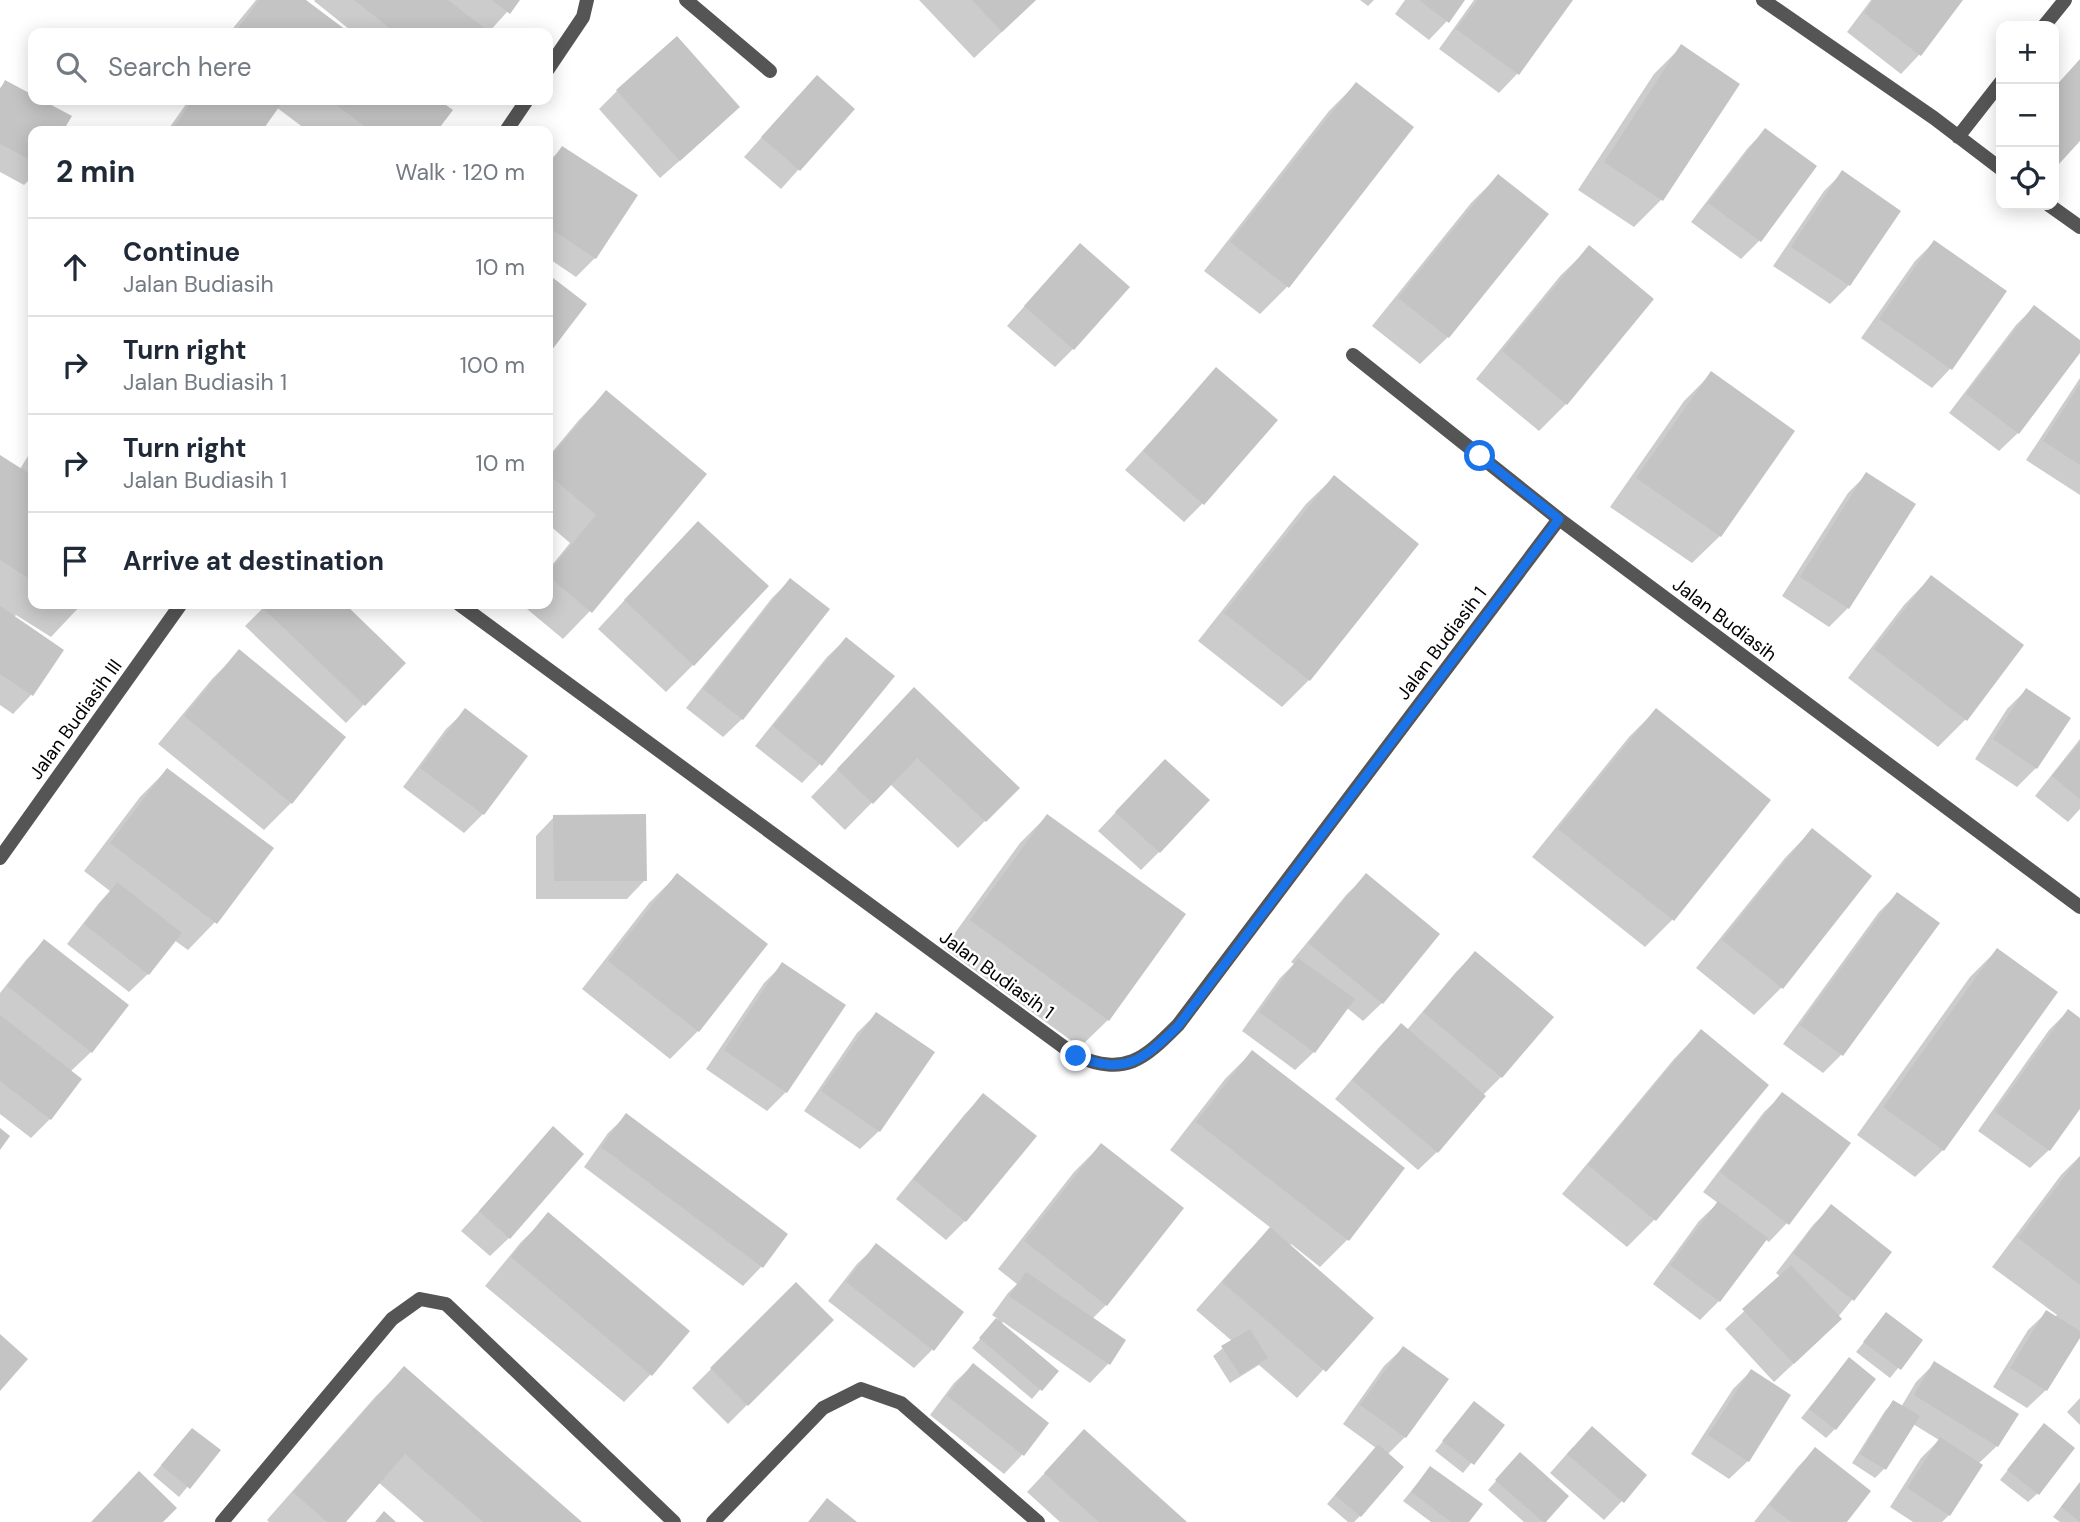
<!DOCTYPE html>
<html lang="en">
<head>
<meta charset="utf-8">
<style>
	body { margin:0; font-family:"DM Sans",sans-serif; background:#f6f6f7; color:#1f2937 }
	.controls { position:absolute; right:21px; top:21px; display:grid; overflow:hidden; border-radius:14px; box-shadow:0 4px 18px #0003 }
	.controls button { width:63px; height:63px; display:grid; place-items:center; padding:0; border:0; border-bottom:2px solid #e0e1e3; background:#fff; color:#1f2937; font:35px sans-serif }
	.stop { position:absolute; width:21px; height:21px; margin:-16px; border:5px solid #1a73e8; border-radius:50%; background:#fff }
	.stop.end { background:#1a73e8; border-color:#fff; box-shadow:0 2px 7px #0008 }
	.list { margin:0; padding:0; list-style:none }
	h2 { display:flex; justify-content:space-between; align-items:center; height:91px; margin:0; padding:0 28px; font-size:30px }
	h2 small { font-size:23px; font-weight:400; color:#747a83 }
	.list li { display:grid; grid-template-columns:46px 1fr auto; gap:21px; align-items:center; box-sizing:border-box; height:98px; padding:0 28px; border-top:2px solid #e0e1e3 }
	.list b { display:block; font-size:26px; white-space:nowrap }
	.list p { margin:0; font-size:23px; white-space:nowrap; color:#747a83 }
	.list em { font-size:23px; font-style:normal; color:#747a83 }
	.icon { flex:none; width:38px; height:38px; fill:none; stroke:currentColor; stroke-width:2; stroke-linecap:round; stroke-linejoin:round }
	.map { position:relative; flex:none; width:2080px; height:1522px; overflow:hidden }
	.search { position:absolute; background:#fff; box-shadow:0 4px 18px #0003; left:28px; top:28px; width:525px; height:77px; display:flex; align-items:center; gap:18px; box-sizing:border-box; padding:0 24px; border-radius:14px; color:#747a83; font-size:26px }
	.panel { position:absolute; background:#fff; box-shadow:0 4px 18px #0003; left:28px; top:126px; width:525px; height:483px; border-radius:14px }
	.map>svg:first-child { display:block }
	.shadow { fill:#0003 }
	.building { fill:#c4c4c4 }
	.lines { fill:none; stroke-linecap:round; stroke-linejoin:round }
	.service { stroke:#555; stroke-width:14 }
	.minor { stroke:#555; stroke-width:14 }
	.route { stroke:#1a73e8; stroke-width:9 }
	.labels { text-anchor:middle; stroke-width:5; stroke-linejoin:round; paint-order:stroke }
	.street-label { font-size:19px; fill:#000; stroke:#fff }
</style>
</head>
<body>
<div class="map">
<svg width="2080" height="1522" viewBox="0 0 2080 1522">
	<rect width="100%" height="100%" fill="#fff"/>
	<!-- shadow -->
	<path class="shadow" d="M 256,0 L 303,0 L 347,33 L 229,33 Z
		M 315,0 L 518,0 L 488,33 L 354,33 L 314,1 Z
		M 919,0 L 1036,0 L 974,58 Z
		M 1360,0 L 1374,0 L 1368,6 Z
		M 1405,0 L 1463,0 L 1447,21 L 1429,40 L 1395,14 Z
		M 1474,0 L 1571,0 L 1517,74 L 1499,93 L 1439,49 Z
		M 1871,0 L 1961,0 L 1919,55 L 1901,74 L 1847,32 Z
		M 1681,47 L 1661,200 L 1634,227 L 1578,190 L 1654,74 Z
		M 2080,60 L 2080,138 L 2054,167 L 2054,88 Z
		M 5,82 L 33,97 L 33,100 L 38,100 L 69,116 L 62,131 L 33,131 L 33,176 L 24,185 L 0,172 L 0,88 Z
		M 1356,84 L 1412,127 L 1287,287 L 1260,314 L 1204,271 L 1329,111 Z
		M 617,91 L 720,125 L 660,178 L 599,109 Z
		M 798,96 L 853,109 L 781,189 L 744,157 Z
		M 189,100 L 436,100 L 450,110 L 434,131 L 308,131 L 276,107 L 260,131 L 167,131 Z
		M 1765,130 L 1759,241 L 1741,259 L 1691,222 L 1747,149 Z
		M 562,148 L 595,258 L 576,277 L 548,258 L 548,162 Z
		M 1842,173 L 1849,285 L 1830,304 L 1773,266 L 1824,191 Z
		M 1498,176 L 1546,215 L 1448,337 L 1420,364 L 1372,326 L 1471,203 Z
		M 1934,242 L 2004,292 L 1950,369 L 1932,388 L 1861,338 L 1915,261 Z
		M 1589,248 L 1566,404 L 1539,431 L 1476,379 L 1561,275 Z
		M 1062,264 L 1073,349 L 1055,367 L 1007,326 Z
		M 2034,307 L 2080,342 L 2080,350 L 2018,433 L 1999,451 L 1949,413 L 2016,325 Z
		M 1216,369 L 1203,503 L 1184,522 L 1125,470 Z
		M 1711,374 L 1720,536 L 1692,563 L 1610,507 L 1684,401 Z
		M 2080,378 L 2080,495 L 2026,460 Z
		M 606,392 L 590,611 L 563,639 L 521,604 L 548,604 L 548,570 L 570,543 L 548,524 L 548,457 L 579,420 Z
		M 33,448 L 33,604 L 82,604 L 51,637 L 16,615 L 14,617 L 62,650 L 31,695 L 13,714 L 0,705 L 0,457 L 20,469 Z
		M 1867,474 L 1914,505 L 1848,608 L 1829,627 L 1782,596 L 1848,493 Z
		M 1334,477 L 1309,680 L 1282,707 L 1198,641 L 1306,504 Z
		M 670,551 L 693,665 L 666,692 L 598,629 Z
		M 1931,577 L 2021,646 L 1965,720 L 1938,747 L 1848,678 L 1904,605 Z
		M 790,580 L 742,719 L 723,737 L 686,708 L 772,598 Z
		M 267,604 L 342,604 L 404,663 L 346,723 L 245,626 Z
		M 846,639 L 820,764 L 802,783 L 755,746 L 827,657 Z
		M 239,652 L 344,738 L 291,803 L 264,830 L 158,744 L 212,679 Z
		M 2026,690 L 2036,768 L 2017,787 L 1975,759 L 2007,709 Z
		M 1656,710 L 1672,920 L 1645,947 L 1532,857 L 1629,737 Z
		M 465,711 L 525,756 L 483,814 L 464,833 L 403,787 L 446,729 Z
		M 887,717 L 1018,788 L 958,848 L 890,784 L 845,830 L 811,797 Z
		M 2080,739 L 2080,809 L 2068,822 L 2035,796 Z
		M 167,770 L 215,922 L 188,950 L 174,940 L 148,974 L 129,992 L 67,944 L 99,903 L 110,891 L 84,871 L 140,797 Z
		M 1146,780 L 1159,852 L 1141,870 L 1098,831 Z
		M 1047,816 L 1108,1020 L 1080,1047 L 944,948 L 1020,843 Z
		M 554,817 L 645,880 L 627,899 L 536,899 L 536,836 Z
		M 1812,830 L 1782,987 L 1754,1015 L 1696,968 L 1785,858 Z
		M 677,875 L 765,945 L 698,1031 L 670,1059 L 582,989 L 649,903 Z
		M 1366,876 L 1437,934 L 1382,1003 L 1363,1021 L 1347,1008 L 1314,1052 L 1295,1070 L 1242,1031 L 1280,978 L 1294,964 L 1291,962 L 1347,894 Z
		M 1897,894 L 1841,1055 L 1823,1073 L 1783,1044 L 1879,912 Z
		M 44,941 L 91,1052 L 70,1072 L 80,1079 L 50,1119 L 31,1138 L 0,1114 L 0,993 L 26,960 Z
		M 1997,950 L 1943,1150 L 1915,1177 L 1857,1135 L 1970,977 Z
		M 1475,953 L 1551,1018 L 1501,1077 L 1483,1095 L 1437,1152 L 1418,1170 L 1335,1099 L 1382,1044 L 1401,1025 L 1407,1030 L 1456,972 Z
		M 782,965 L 844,1006 L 786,1092 L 767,1111 L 706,1069 L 764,983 Z
		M 2068,1011 L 2080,1020 L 2080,1106 L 2049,1150 L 2030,1168 L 1978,1131 L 2049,1030 Z
		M 876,1014 L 879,1131 L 860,1149 L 804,1111 L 857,1033 Z
		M 1701,1031 L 1766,1085 L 1654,1220 L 1627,1247 L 1562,1194 L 1674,1059 Z
		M 1252,1052 L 1348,1239 L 1320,1267 L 1291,1244 L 1289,1247 L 1371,1318 L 1297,1398 L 1259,1365 L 1230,1383 L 1213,1356 L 1232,1341 L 1196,1310 L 1243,1257 L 1271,1228 L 1170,1150 L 1225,1079 Z
		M 1783,1094 L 1787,1223 L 1769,1242 L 1765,1239 L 1719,1301 L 1700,1320 L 1653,1284 L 1699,1221 L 1718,1203 L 1703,1192 L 1764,1112 Z
		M 984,1095 L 1034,1136 L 965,1221 L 946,1240 L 896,1199 L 965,1114 Z
		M 627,1115 L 786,1235 L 761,1267 L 743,1286 L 584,1167 L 608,1133 Z
		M 553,1129 L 509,1238 L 490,1256 L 461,1231 Z
		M 1101,1145 L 1106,1305 L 1092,1319 L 1124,1341 L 1108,1364 L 1090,1383 L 1003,1322 L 1001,1324 L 1056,1371 L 1032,1399 L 972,1348 L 998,1319 L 992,1315 L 1008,1293 L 1017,1284 L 998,1269 L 1074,1172 Z
		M 2080,1156 L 2080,1335 L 2046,1390 L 2027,1408 L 1993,1387 L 2028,1330 L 2047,1312 L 2055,1317 L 2057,1315 L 1992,1267 L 2061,1175 Z
		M 1831,1207 L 1890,1253 L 1821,1338 L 1774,1382 L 1725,1329 L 1781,1277 L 1776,1273 L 1813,1225 Z
		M 549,1215 L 651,1374 L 624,1402 L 485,1286 L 521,1242 Z
		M 876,1246 L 932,1350 L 914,1368 L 828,1301 L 857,1264 Z
		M 796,1284 L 832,1320 L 728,1424 L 692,1388 Z
		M 1886,1314 L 1921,1340 L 1890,1378 L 1856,1352 Z
		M 1403,1348 L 1405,1437 L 1387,1455 L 1402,1467 L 1360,1516 L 1354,1522 L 1348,1522 L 1327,1504 L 1376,1448 L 1343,1424 L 1384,1366 Z
		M 1849,1359 L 1835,1429 L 1826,1438 L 1801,1418 Z
		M 1935,1363 L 1997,1446 L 1978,1464 L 1949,1515 L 1942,1522 L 1913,1522 L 1890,1507 L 1921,1458 L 1939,1440 L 1913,1424 L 1884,1469 L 1875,1478 L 1852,1463 L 1885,1411 L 1893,1402 L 1901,1407 L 1916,1382 Z
		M 973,1365 L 1047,1424 L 1022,1455 L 1004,1474 L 930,1415 L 954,1383 Z
		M 404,1369 L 579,1522 L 424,1522 L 378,1482 L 344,1522 L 269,1522 L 267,1520 L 376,1396 Z
		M 1751,1371 L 1748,1461 L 1729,1479 L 1691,1454 L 1733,1389 Z
		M 2080,1398 L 2080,1425 L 2067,1412 Z
		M 1474,1403 L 1502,1426 L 1463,1473 L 1435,1451 Z
		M 1084,1431 L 1185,1522 L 1060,1522 L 1027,1492 Z
		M 2036,1434 L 2037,1494 L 2028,1502 L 2000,1480 Z
		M 183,1439 L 218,1450 L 179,1497 L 153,1475 Z
		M 1573,1447 L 1622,1501 L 1604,1520 L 1550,1473 Z
		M 1815,1449 L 1845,1522 L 1754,1522 L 1797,1468 Z
		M 1511,1464 L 1543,1522 L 1524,1522 L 1488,1490 Z
		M 1430,1468 L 1467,1522 L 1431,1522 L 1403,1501 Z
		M 2080,1482 L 2080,1522 L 2060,1522 L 2053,1517 Z"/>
	<!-- building -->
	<path class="building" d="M 259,0 L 306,0 L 350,33 L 241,33 L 237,30 Z
		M 354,0 L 448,0 L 483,27 L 478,33 L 396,33 Z
		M 492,0 L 520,0 L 510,14 Z
		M 972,0 L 1036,0 L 1002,32 Z
		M 1419,0 L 1465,0 L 1449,23 Z
		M 1478,0 L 1573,0 L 1519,75 L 1456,29 Z
		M 1873,0 L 1963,0 L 1921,56 L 1864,13 Z
		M 677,36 L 740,107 L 680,161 L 616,90 Z
		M 1681,44 L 1740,84 L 1663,201 L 1604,162 Z
		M 2080,59 L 2080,141 L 2059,164 L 2054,159 L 2054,88 Z
		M 817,75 L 855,109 L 800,171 L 761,137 Z
		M 5,80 L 33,95 L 33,100 L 42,100 L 72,116 L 63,131 L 33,131 L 33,161 L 0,144 L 0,90 Z
		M 1356,82 L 1414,127 L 1289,288 L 1230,242 Z
		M 193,100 L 284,100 L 262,131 L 171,131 Z
		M 330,100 L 439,100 L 453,110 L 437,131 L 371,131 Z
		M 1765,128 L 1817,166 L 1761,242 L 1708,203 Z
		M 562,146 L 638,195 L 596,259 L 548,227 L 548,167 Z
		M 1842,170 L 1901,211 L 1850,286 L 1791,247 Z
		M 1498,174 L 1549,214 L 1449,338 L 1398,298 Z
		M 1934,240 L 2007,291 L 1952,370 L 1879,319 Z
		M 1080,243 L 1130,287 L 1074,350 L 1024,306 Z
		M 1589,245 L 1654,299 L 1567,405 L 1502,351 Z
		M 548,274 L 587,304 L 548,355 Z
		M 2034,305 L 2080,340 L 2080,353 L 2019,434 L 1966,394 Z
		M 1216,367 L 1278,420 L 1204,505 L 1143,451 Z
		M 1711,371 L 1795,431 L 1721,537 L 1636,478 Z
		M 2080,384 L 2080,465 L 2043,441 Z
		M 606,390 L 707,474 L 592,613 L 548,576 L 548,573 L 596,515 L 548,474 L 548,460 Z
		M 0,455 L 33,476 L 33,581 L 0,560 Z
		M 1866,472 L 1916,504 L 1849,609 L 1800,577 Z
		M 1334,475 L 1419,544 L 1310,681 L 1224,613 Z
		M 698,521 L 769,586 L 694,666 L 624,600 Z
		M 1931,575 L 2024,645 L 1967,721 L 1874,649 Z
		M 790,578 L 830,609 L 743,720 L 703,689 Z
		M 265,604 L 345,604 L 406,663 L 365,706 L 262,607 Z
		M 0,606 L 64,650 L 33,696 L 0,674 Z
		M 846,637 L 895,676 L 822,766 L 773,726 Z
		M 239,649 L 346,737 L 292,804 L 184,716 Z
		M 914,687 L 1020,788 L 986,822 L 917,758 L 873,804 L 837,769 Z
		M 2026,688 L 2071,718 L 2037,769 L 1993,739 Z
		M 465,708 L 528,756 L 484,815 L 420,768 Z
		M 1656,708 L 1771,800 L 1674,921 L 1558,829 Z
		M 2080,742 L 2080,799 L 2052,776 Z
		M 1165,759 L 1210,800 L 1160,853 L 1115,812 Z
		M 167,768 L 274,848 L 217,924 L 110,843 Z
		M 646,814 L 647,881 L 554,881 L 553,815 Z
		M 1047,814 L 1186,914 L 1109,1021 L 970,920 Z
		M 1812,828 L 1872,876 L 1783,989 L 1722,940 Z
		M 677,873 L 768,944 L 699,1032 L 608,961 Z
		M 1366,873 L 1440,934 L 1383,1004 L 1308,943 Z
		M 117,882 L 182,933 L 149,975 L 84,924 Z
		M 1897,892 L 1940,923 L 1843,1056 L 1800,1025 Z
		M 44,939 L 129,1005 L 92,1053 L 7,986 Z
		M 1997,948 L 2058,992 L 1944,1151 L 1883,1107 Z
		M 1475,951 L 1554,1017 L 1502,1078 L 1423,1012 Z
		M 1298,958 L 1355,999 L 1315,1053 L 1259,1012 Z
		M 782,962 L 846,1005 L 787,1093 L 724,1050 Z
		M 2068,1009 L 2080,1018 L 2080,1109 L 2050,1151 L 1995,1112 Z
		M 876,1012 L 935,1052 L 880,1132 L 821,1091 Z
		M 0,1015 L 82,1079 L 51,1120 L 0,1081 Z
		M 1401,1023 L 1486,1096 L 1438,1153 L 1352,1080 Z
		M 1701,1029 L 1769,1085 L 1656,1221 L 1588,1165 Z
		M 1252,1050 L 1405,1168 L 1349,1241 L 1196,1122 Z
		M 1782,1092 L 1851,1143 L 1789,1225 L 1720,1172 Z
		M 983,1093 L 1037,1136 L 966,1222 L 913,1179 Z
		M 626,1113 L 788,1234 L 763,1268 L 601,1147 Z
		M 553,1126 L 584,1154 L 510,1239 L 479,1211 Z
		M 0,1128 L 10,1136 L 0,1150 Z
		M 1101,1143 L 1184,1208 L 1107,1306 L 1024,1241 Z
		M 2080,1156 L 2080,1285 L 2018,1238 Z
		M 1718,1201 L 1768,1238 L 1720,1302 L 1670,1265 Z
		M 1831,1204 L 1892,1252 L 1854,1301 L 1793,1253 Z
		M 548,1212 L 690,1331 L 652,1376 L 511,1257 Z
		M 1270,1227 L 1374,1318 L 1326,1372 L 1222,1282 Z
		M 876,1243 L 964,1312 L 934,1351 L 846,1282 Z
		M 1791,1265 L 1842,1319 L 1794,1364 L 1742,1309 Z
		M 1026,1272 L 1126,1340 L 1110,1365 L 1009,1296 Z
		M 796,1282 L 834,1320 L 748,1406 L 710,1368 Z
		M 2046,1310 L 2080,1331 L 2080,1338 L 2047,1391 L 2010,1368 Z
		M 1886,1312 L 1923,1340 L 1901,1370 L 1863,1342 Z
		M 996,1318 L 1059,1371 L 1042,1391 L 979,1338 Z
		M 1250,1329 L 1268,1358 L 1240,1375 L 1221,1346 Z
		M 0,1334 L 28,1359 L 0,1391 Z
		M 1403,1346 L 1449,1379 L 1406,1438 L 1360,1405 Z
		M 1849,1357 L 1876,1379 L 1836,1430 L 1809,1409 Z
		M 1934,1361 L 2019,1414 L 1998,1447 L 1914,1395 Z
		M 973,1363 L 1049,1423 L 1024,1456 L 947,1396 Z
		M 404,1366 L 582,1522 L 483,1522 L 405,1454 L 346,1522 L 327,1522 L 293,1492 Z
		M 1751,1369 L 1791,1395 L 1749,1462 L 1708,1435 Z
		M 1893,1400 L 1920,1416 L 1886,1470 L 1860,1454 Z
		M 1474,1401 L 1505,1425 L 1474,1465 L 1442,1441 Z
		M 2044,1423 L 2075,1448 L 2039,1495 L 2007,1470 Z
		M 1592,1426 L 1647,1475 L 1624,1503 L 1567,1454 Z
		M 192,1428 L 221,1450 L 190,1489 L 161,1465 Z
		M 1084,1429 L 1187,1522 L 1099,1522 L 1044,1473 Z
		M 1940,1437 L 1983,1465 L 1950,1516 L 1907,1488 Z
		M 1378,1444 L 1404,1467 L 1361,1517 L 1335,1495 Z
		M 1815,1447 L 1871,1491 L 1847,1522 L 1791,1522 L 1769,1505 Z
		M 1520,1452 L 1569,1496 L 1546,1522 L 1543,1522 L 1495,1480 Z
		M 1430,1466 L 1483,1504 L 1469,1522 L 1451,1522 L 1411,1492 Z
		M 139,1471 L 177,1508 L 163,1522 L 91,1522 Z
		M 2080,1482 L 2080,1522 L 2061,1507 Z
		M 827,1498 L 857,1522 L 808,1522 Z
		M 384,1511 L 396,1522 L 375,1522 Z"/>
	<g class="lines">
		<!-- service -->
		<path class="service" d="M 222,1522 L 392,1319 L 420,1299 L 446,1304 L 674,1522
			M 713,1522 L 823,1408 L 861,1389 L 901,1403 L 1038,1522"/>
		<!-- minor -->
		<path class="minor" d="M 686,0 L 770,71
			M 1763,0 L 1934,118 L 2001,169
			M 2044,26 L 2065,0
			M 548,69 L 583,17 L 587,0
			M 506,131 L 527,100
			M 1958,137 L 2001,82
			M 2049,205 L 2080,227
			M 1353,355 L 1559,519 L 2080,907
			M 459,604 L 1076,1056 C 1126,1076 1143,1060 1178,1025 L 1559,519
			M 0,858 L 181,604"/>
	</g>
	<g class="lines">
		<!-- route -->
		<path class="route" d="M 1076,1056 C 1126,1076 1143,1060 1178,1026 L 1559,519 L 1480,456"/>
	</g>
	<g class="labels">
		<!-- street labels -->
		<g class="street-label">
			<text transform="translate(1725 619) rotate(37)" y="7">Jalan Budiasih</text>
			<text transform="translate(1441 643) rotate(-53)" y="7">Jalan Budiasih 1</text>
			<text transform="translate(75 719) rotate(-54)" y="7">Jalan Budiasih III</text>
			<text transform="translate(997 974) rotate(36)" y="7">Jalan Budiasih 1</text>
		</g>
	</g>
</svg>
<div class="controls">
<button>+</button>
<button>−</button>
<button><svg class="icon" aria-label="locate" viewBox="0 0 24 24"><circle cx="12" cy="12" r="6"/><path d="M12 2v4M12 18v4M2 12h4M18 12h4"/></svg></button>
</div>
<div class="stop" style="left:1480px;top:456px"></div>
<div class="stop end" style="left:1076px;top:1056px"></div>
<div class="search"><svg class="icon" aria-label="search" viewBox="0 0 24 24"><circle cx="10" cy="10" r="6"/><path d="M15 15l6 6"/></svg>Search here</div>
<section class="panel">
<h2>2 min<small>Walk · 120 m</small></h2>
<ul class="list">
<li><svg class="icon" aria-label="ahead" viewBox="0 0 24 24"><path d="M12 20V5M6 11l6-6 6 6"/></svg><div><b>Continue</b><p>Jalan Budiasih</p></div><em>10 m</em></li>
<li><svg class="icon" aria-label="right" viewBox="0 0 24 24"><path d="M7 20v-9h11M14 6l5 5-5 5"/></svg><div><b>Turn right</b><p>Jalan Budiasih 1</p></div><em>100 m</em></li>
<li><svg class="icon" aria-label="right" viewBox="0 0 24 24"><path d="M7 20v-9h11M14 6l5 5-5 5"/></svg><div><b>Turn right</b><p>Jalan Budiasih 1</p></div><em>10 m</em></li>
<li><svg class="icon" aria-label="arrive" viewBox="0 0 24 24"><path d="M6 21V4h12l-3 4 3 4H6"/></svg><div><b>Arrive at destination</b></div></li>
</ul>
</section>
</div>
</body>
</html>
